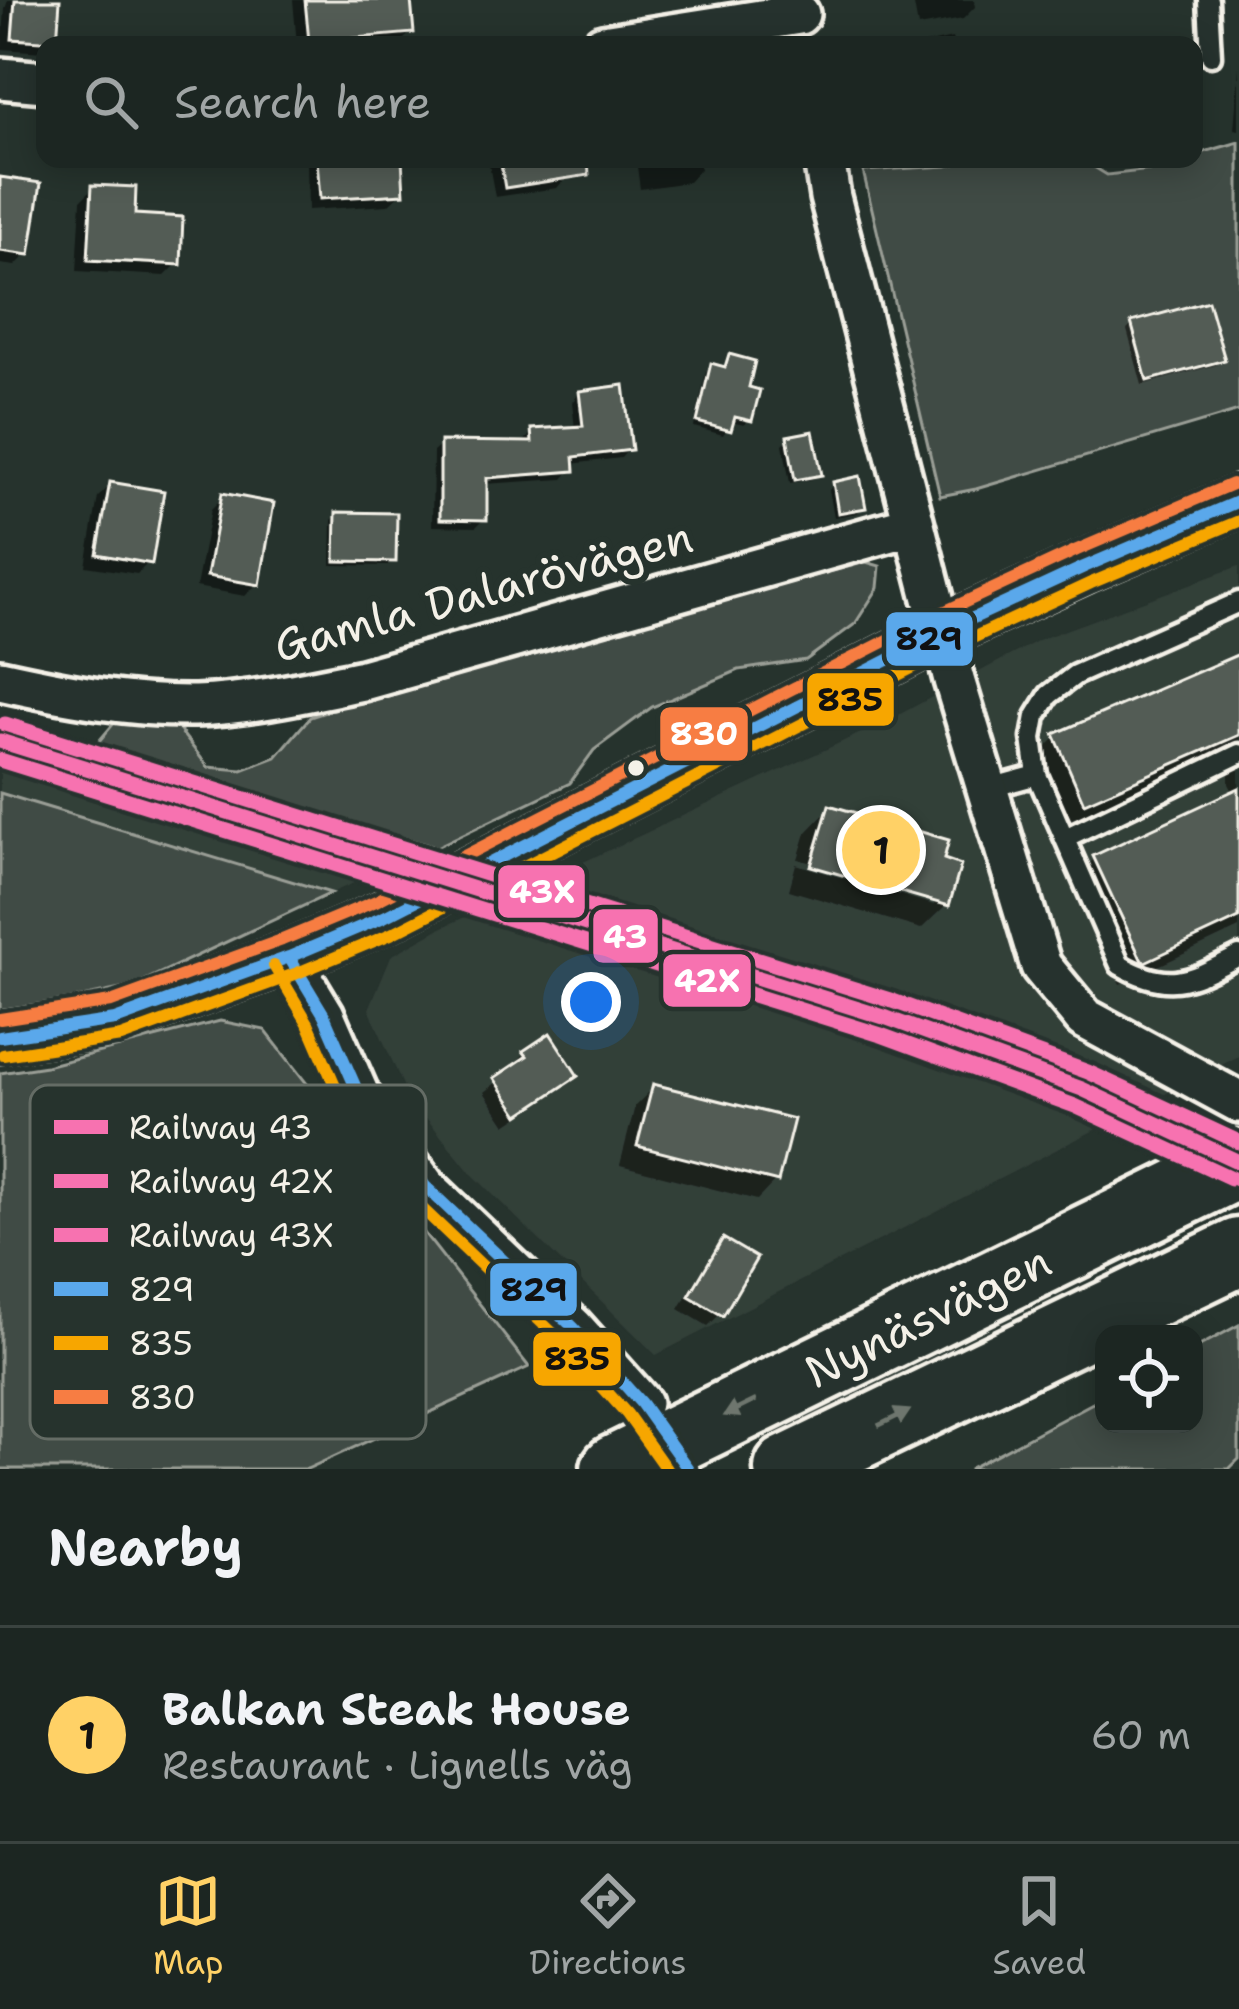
<!DOCTYPE html>
<html lang="en">
<head>
<meta charset="utf-8">
<style>
	body { margin:0; font-family:"Shantell Sans",sans-serif; background:#29322f; color:#f1f3f6 }
	.controls { position:absolute; right:36px; bottom:36px; display:grid; overflow:hidden; border-radius:24px; box-shadow:0 6px 30px #0003 }
	.controls button { width:108px; height:108px; display:grid; place-items:center; padding:0; border:0; border-bottom:3px solid #3a4340; background:#1c2622; color:#f1f3f6; font:60px sans-serif }
	.you { position:absolute; left:591px; top:1002px; width:42px; height:42px; margin:-30px; border:9px solid #fff; border-radius:50%; background:#1a73e8; box-shadow:0 0 0 18px #1a73e833 }
	.badge { display:grid; place-items:center; width:78px; height:78px; border-radius:50%; background:#ffd166; color:#111; font-size:39px; font-weight:700 }
	.pin { position:absolute; translate:-50% -50%; border:6px solid #fff; box-shadow:0 3px 12px #0006 }
	.list { margin:0; padding:0; list-style:none }
	h2 { display:flex; justify-content:space-between; align-items:center; height:156px; margin:0; padding:0 48px; font-size:51px }
	h2 small { font-size:39px; font-weight:400; color:#a0a5a5 }
	.list li { display:grid; grid-template-columns:78px 1fr auto; gap:36px; align-items:center; box-sizing:border-box; height:216px; padding:0 48px; border-top:3px solid #3a4340 }
	.list b { display:block; font-size:45px; white-space:nowrap }
	.list p { margin:0; font-size:39px; white-space:nowrap; color:#a0a5a5 }
	.list em { font-size:39px; font-style:normal; color:#a0a5a5 }
	.icon { flex:none; width:66px; height:66px; fill:none; stroke:currentColor; stroke-width:2; stroke-linecap:round; stroke-linejoin:round }
	.map { position:relative; flex:none; width:1239px; height:1469px; overflow:hidden }
	.search { position:absolute; background:#1c2622; box-shadow:0 6px 30px #0003; left:36px; right:36px; top:36px; height:132px; display:flex; align-items:center; gap:30px; box-sizing:border-box; padding:0 42px; border-radius:24px; color:#a0a5a5; font-size:45px }
	.sheet { height:372px; background:#1c2622 }
	nav { display:flex; justify-content:space-around; align-items:center; box-sizing:border-box; height:168px; border-top:3px solid #3a4340; background:#1c2622; font-size:33px; color:#a0a5a5 }
	nav a { display:grid; justify-items:center; gap:6px }
	nav .on { color:#ffd166 }
	.map>svg:first-child { display:block }
	.built { fill:#333f39 }
	.green { fill:#414b45; stroke:#9a9e96; stroke-width:3 }
	.shadow { fill:#0007 }
	.building { fill:#525c55; stroke:#f4f1e8; stroke-width:3 }
	.lines { fill:none; stroke-linecap:round; stroke-linejoin:round }
	.service-casing { stroke:#f4f1e8; stroke-width:27 }
	.minor-casing { stroke:#f4f1e8; stroke-width:48 }
	.tertiary-casing { stroke:#f4f1e8; stroke-width:57 }
	.motorway-casing { stroke:#f4f1e8; stroke-width:75 }
	.service { stroke:#26332d; stroke-width:18 }
	.minor { stroke:#26332d; stroke-width:39 }
	.tertiary { stroke:#26332d; stroke-width:48 }
	.motorway { stroke:#26332d; stroke-width:66 }
	.bus-1-casing { stroke:#26332d; stroke-width:21 }
	.bus-2-casing { stroke:#26332d; stroke-width:21 }
	.bus-3-casing { stroke:#26332d; stroke-width:21 }
	.bus-1 { stroke:#5aa8eb; stroke-width:12 }
	.bus-2 { stroke:#f7a600; stroke-width:12 }
	.bus-3 { stroke:#f77d43; stroke-width:12 }
	.rail-1-casing { stroke:#26332d; stroke-width:24 }
	.rail-2-casing { stroke:#26332d; stroke-width:24 }
	.rail-3-casing { stroke:#26332d; stroke-width:24 }
	.rail-1 { stroke:#f772b0; stroke-width:15 }
	.rail-2 { stroke:#f772b0; stroke-width:15 }
	.rail-3 { stroke:#f772b0; stroke-width:15 }
	.oneway { fill:#6e766e }
	.bus-dot { fill:#f4f1e8; stroke:#26332d; stroke-width:4.5 }
	.labels { text-anchor:middle; stroke-width:12; stroke-linejoin:round; paint-order:stroke }
	.street-label { font-size:45px; fill:#f4f1e8; stroke:#26332d }
	.key { fill:#26332d; stroke:#646c65; stroke-width:3 }
	.key-label { font-size:33px; fill:#f4f1e8 }
	.line-badge { stroke:#26332d; stroke-width:4.5 }
	.badge-label { font-size:33px; text-anchor:middle; font-weight:bold; fill:#fff }
	.pale-badge-label { font-size:33px; text-anchor:middle; font-weight:bold; fill:#111 }
</style>
</head>
<body>
<div class="map">
<svg width="1239" height="1469" viewBox="0 0 1239 1469">
	<rect width="100%" height="100%" fill="#26332d"/>
	<filter id="ink" filterUnits="userSpaceOnUse"><feTurbulence type="fractalNoise" baseFrequency=".00833" numOctaves="2"/><feDisplacementMap in="SourceGraphic" scale="24" xChannelSelector="R" yChannelSelector="G"/><feConvolveMatrix kernelMatrix="1 2 1 2 8 2 1 2 1" color-interpolation-filters="sRGB"/></filter>
	<g filter="url(#ink)">
		<!-- built -->
		<path class="built" d="M 1239,566 L 1239,1056 L 656,1355 L 469,1171 L 407,1094 L 369,1009 L 391,956 L 439,929 L 889,720 L 1041,639 Z
			M 0,717 L 94,747 L 436,847 L 331,893 L 90,821 L 0,793 Z"/>
		<!-- green -->
		<path class="green" d="M 1239,142 L 1239,411 L 976,489 L 940,496 L 863,171 L 947,166 L 974,159 L 1081,159 L 1107,175 L 1159,169 L 1185,159 L 1194,159 L 1194,155 Z
			M 866,562 L 880,566 L 878,588 L 855,624 L 806,660 L 739,670 L 652,707 L 594,750 L 570,783 L 436,847 L 94,747 L 120,716 L 174,723 L 208,767 L 242,770 L 276,757 L 310,717 L 395,689 Z
			M 0,793 L 331,893 L 130,987 L 0,1014 Z
			M 220,1021 L 265,1030 L 529,1367 L 307,1469 L 0,1469 L 0,1073 L 46,1066 Z
			M 1239,1325 L 1239,1459 L 1229,1469 L 969,1469 L 1104,1397 L 1104,1424 L 1194,1424 L 1194,1349 Z"/>
		<!-- shadow -->
		<path class="shadow" d="M 8,0 L 56,0 L 54,41 L 45,45 L 43,52 L 2,49 L 5,9 Z
			M 293,0 L 408,0 L 411,32 L 399,44 L 297,45 Z
			M 913,0 L 974,0 L 975,7 L 963,19 L 918,27 Z
			M 952,38 L 954,45 L 921,45 Z
			M 1239,67 L 1239,130 L 1234,129 Z
			M 307,159 L 399,159 L 401,193 L 388,205 L 308,210 Z
			M 488,159 L 583,159 L 557,188 L 495,197 Z
			M 636,159 L 698,159 L 700,169 L 688,182 L 640,189 Z
			M 1097,159 L 1146,159 L 1139,166 Z
			M 0,180 L 27,254 L 15,266 L 0,264 Z
			M 93,188 L 132,217 L 178,263 L 165,276 L 77,271 L 81,200 Z
			M 1132,325 L 1221,359 L 1216,365 L 1142,385 L 1127,330 Z
			M 730,357 L 745,389 L 749,420 L 744,425 L 731,422 L 723,435 L 694,427 L 706,372 L 711,367 L 723,369 Z
			M 580,393 L 629,449 L 621,458 L 571,464 L 571,470 L 563,479 L 484,484 L 484,519 L 476,527 L 432,526 L 433,452 L 442,444 L 525,445 L 524,441 L 533,432 L 575,429 L 572,402 Z
			M 788,439 L 818,474 L 813,479 L 790,483 L 783,444 Z
			M 834,484 L 863,507 L 857,513 L 834,517 L 829,490 Z
			M 111,485 L 149,562 L 137,574 L 86,566 L 98,497 Z
			M 223,497 L 257,584 L 245,596 L 196,587 L 211,509 Z
			M 337,515 L 393,561 L 387,566 L 331,565 L 332,520 Z
			M 1239,657 L 1239,928 L 1120,984 L 1071,882 L 1094,859 L 1234,793 L 1229,784 L 1229,773 L 1216,756 L 1060,824 L 1033,760 L 1056,737 Z
			M 830,808 L 940,861 L 946,905 L 921,929 L 789,890 L 796,864 L 934,905 L 934,899 L 798,859 L 806,833 Z
			M 525,1053 L 574,1076 L 562,1088 L 506,1125 L 484,1092 L 515,1068 L 513,1065 Z
			M 654,1087 L 775,1181 L 757,1200 L 620,1165 L 635,1106 Z
			M 724,1242 L 720,1314 L 708,1326 L 679,1309 L 712,1254 Z"/>
		<!-- building -->
		<path class="building" d="M 15,0 L 60,0 L 57,42 L 12,39 Z
			M 305,0 L 411,0 L 414,33 L 309,42 Z
			M 317,159 L 402,159 L 404,194 L 320,199 Z
			M 500,159 L 588,159 L 589,175 L 505,188 Z
			M 0,177 L 41,183 L 30,255 L 0,251 Z
			M 92,185 L 136,187 L 135,214 L 183,217 L 181,265 L 88,260 Z
			M 1208,301 L 1225,360 L 1147,381 L 1131,322 Z
			M 729,354 L 755,361 L 749,387 L 760,390 L 752,421 L 735,417 L 731,431 L 697,422 L 711,363 L 725,367 Z
			M 624,385 L 632,450 L 574,457 L 575,471 L 487,478 L 487,520 L 440,519 L 440,441 L 532,442 L 531,429 L 583,426 L 579,391 Z
			M 813,431 L 822,475 L 795,480 L 787,436 Z
			M 860,476 L 866,508 L 838,513 L 833,482 Z
			M 110,482 L 164,491 L 152,564 L 97,554 Z
			M 222,493 L 274,503 L 260,585 L 207,576 Z
			M 336,512 L 397,513 L 396,562 L 335,561 Z
			M 1239,654 L 1239,735 L 1084,803 L 1054,734 Z
			M 1239,788 L 1239,918 L 1145,962 L 1142,961 L 1093,856 Z
			M 829,805 L 949,840 L 944,859 L 961,865 L 949,906 L 811,866 Z
			M 550,1033 L 578,1076 L 519,1115 L 494,1078 L 527,1056 L 523,1051 Z
			M 653,1084 L 794,1119 L 778,1182 L 637,1146 Z
			M 723,1238 L 757,1258 L 723,1316 L 689,1296 Z"/>
		<g class="lines">
			<!-- service casing -->
			<g class="service-casing">
				<path id="service" d="M 1208,0 L 1211,56
					M 1037,775 L 1032,738 L 1036,716 L 1049,695 L 1075,675 L 1239,602
					M 986,789 L 1037,775 L 1120,965 C 1170,994 1191,980 1239,956
					M 1065,838 L 1239,754"/>
			</g>
			<!-- minor casing -->
			<g class="minor-casing">
				<path id="minor" d="M 603,45 L 799,14
					M 0,78 L 45,82
					M 824,159 L 830,197 L 954,680 L 1041,966 L 1084,1018 L 1239,1102
					M 0,680 C 63,694 130,707 195,706 C 251,704 308,691 363,680 L 913,525
					M 289,957 L 324,1015 L 359,1095 L 425,1186 L 573,1327 L 641,1403"/>
			</g>
			<!-- tertiary casing -->
			<g class="tertiary-casing">
				<path id="tertiary" d="M 0,1037 L 115,1020 L 289,957 L 384,917 L 943,632 L 1084,567 L 1239,501"/>
			</g>
			<!-- motorway casing -->
			<g class="motorway-casing">
				<g id="motorway">
					<path id="s1" d="M 615,1469 L 1239,1164"/>
					<path d="M 788,1469 L 1239,1252"/>
				</g>
			</g>
			<!-- service -->
			<use href="#service" class="service"/>
			<!-- minor -->
			<use href="#minor" class="minor"/>
			<!-- tertiary -->
			<use href="#tertiary" class="tertiary"/>
			<!-- motorway -->
			<use href="#motorway" class="motorway"/>
			<!-- bus-1 casing -->
			<g class="bus-1-casing">
				<path id="bus-1" d="M 289,957 L 324,1015 L 359,1095 L 425,1186 L 573,1327 L 641,1403 L 688,1469
					M 0,1037 L 115,1020 L 289,957 L 384,917 L 943,632 L 1084,567 L 1239,501"/>
			</g>
			<!-- bus-2 casing -->
			<g class="bus-2-casing">
				<path id="bus-2" d="M 274,966 L 308,1023 L 343,1104 L 410,1197 L 560,1340 L 627,1414 L 666,1469
					M 3,1055 L 121,1037 L 295,974 L 391,934 L 951,648 L 1091,583 L 1239,521"/>
			</g>
			<!-- bus-3 casing -->
			<g class="bus-3-casing">
				<path id="bus-3" d="M 0,1019 L 111,1002 L 282,940 L 376,901 L 935,616 L 1077,550 L 1232,484"/>
			</g>
			<!-- bus-1 -->
			<use href="#bus-1" class="bus-1"/>
			<!-- bus-2 -->
			<use href="#bus-2" class="bus-2"/>
			<!-- bus-3 -->
			<use href="#bus-3" class="bus-3"/>
			<!-- rail-1 casing -->
			<g class="rail-1-casing">
				<path id="rail-1" d="M 0,741 L 887,1018 L 1082,1089 L 1239,1162"/>
			</g>
			<!-- rail-2 casing -->
			<g class="rail-2-casing">
				<path id="rail-2" d="M 0,760 L 881,1035 L 1075,1106 L 1231,1178"/>
			</g>
			<!-- rail-3 casing -->
			<g class="rail-3-casing">
				<path id="rail-3" d="M 5,724 L 893,1001 L 1088,1072 L 1239,1142"/>
			</g>
			<!-- rail-1 -->
			<use href="#rail-1" class="rail-1"/>
			<!-- rail-2 -->
			<use href="#rail-2" class="rail-2"/>
			<!-- rail-3 -->
			<use href="#rail-3" class="rail-3"/>
		</g>
		<!-- one-way arrows -->
		<defs><path id="oneway-solid" d="M-6-.8H1V-3.2L6.5 0L1 3.2V.8H-6Z" transform="scale(3)"/></defs>
		<g class="oneway">
			<use href="#oneway-solid" transform="translate(740 1408) rotate(154)"/>
			<use href="#oneway-solid" transform="translate(894 1418) rotate(-26)"/>
		</g>
	</g>
	<!-- markers -->
	<circle class="bus-dot" cx="636" cy="768" r="10"/>
	<g class="labels">
		<!-- street labels -->
		<g class="street-label">
			<text transform="translate(483 591) rotate(-15)" y="16">Gamla Dalarövägen</text>
			<text dy="16" stroke="none"><textPath href="#s1" startOffset="348">Nynäsvägen</textPath></text>
		</g>
	</g>
	<!-- legend -->
	<rect x="30" y="1085" width="396" height="354" rx="18" class="key"/>
	<rect x="54" y="1120" width="54" height="14" fill="#f772b0"/>
	<rect x="54" y="1174" width="54" height="14" fill="#f772b0"/>
	<rect x="54" y="1228" width="54" height="14" fill="#f772b0"/>
	<rect x="54" y="1282" width="54" height="14" fill="#5aa8eb"/>
	<rect x="54" y="1336" width="54" height="14" fill="#f7a600"/>
	<rect x="54" y="1390" width="54" height="14" fill="#f77d43"/>
	<g class="key-label">
		<text x="129" y="1139">Railway 43</text>
		<text x="129" y="1193">Railway 42X</text>
		<text x="129" y="1247">Railway 43X</text>
		<text x="129" y="1301">829</text>
		<text x="129" y="1355">835</text>
		<text x="129" y="1409">830</text>
	</g>
	<g class="line-badge">
		<rect x="884" y="610" width="91" height="58" rx="12" fill="#5aa8eb"/>
		<rect x="805" y="671" width="91" height="57" rx="12" fill="#f7a600"/>
		<rect x="658" y="705" width="92" height="58" rx="12" fill="#f77d43"/>
		<rect x="496" y="863" width="91" height="57" rx="12" fill="#f772b0"/>
		<rect x="591" y="907" width="69" height="58" rx="12" fill="#f772b0"/>
		<rect x="661" y="952" width="92" height="57" rx="12" fill="#f772b0"/>
		<rect x="488" y="1261" width="91" height="57" rx="12" fill="#5aa8eb"/>
		<rect x="531" y="1330" width="92" height="58" rx="12" fill="#f7a600"/>
	</g>
	<g class="badge-label">
		<text x="704" y="745">830</text>
		<text x="542" y="903">43X</text>
		<text x="625" y="948">43</text>
		<text x="707" y="992">42X</text>
	</g>
	<g class="pale-badge-label">
		<text x="929" y="650">829</text>
		<text x="850" y="711">835</text>
		<text x="534" y="1301">829</text>
		<text x="577" y="1370">835</text>
	</g>
</svg>
<div class="controls">
<button><svg class="icon" aria-label="locate" viewBox="0 0 24 24"><circle cx="12" cy="12" r="6"/><path d="M12 2v4M12 18v4M2 12h4M18 12h4"/></svg></button>
</div>
<div class="you"></div>
<div class="pin badge" style="left:881px;top:850px">1</div>
<div class="search"><svg class="icon" aria-label="search" viewBox="0 0 24 24"><circle cx="10" cy="10" r="6"/><path d="M15 15l6 6"/></svg>Search here</div>
</div>
<section class="sheet">
<h2>Nearby<small></small></h2>
<ul class="list">
<li><span class="badge">1</span><div><b>Balkan Steak House</b><p>Restaurant · Lignells väg</p></div><em>60 m</em></li>
</ul>
</section>
<nav>
<a class="on"><svg class="icon" aria-label="map" viewBox="0 0 24 24"><path d="M3 6l6-2 6 2 6-2v14l-6 2-6-2-6 2zM9 4v14M15 6v14"/></svg>Map</a>
<a><svg class="icon" aria-label="directions" viewBox="0 0 24 24"><path d="M12 3l9 9-9 9-9-9zM9 14v-3h6M13 9l2 2-2 2"/></svg>Directions</a>
<a><svg class="icon" aria-label="saved" viewBox="0 0 24 24"><path d="M7 4h10v16l-5-4-5 4z"/></svg>Saved</a>
</nav>
</body>
</html>
